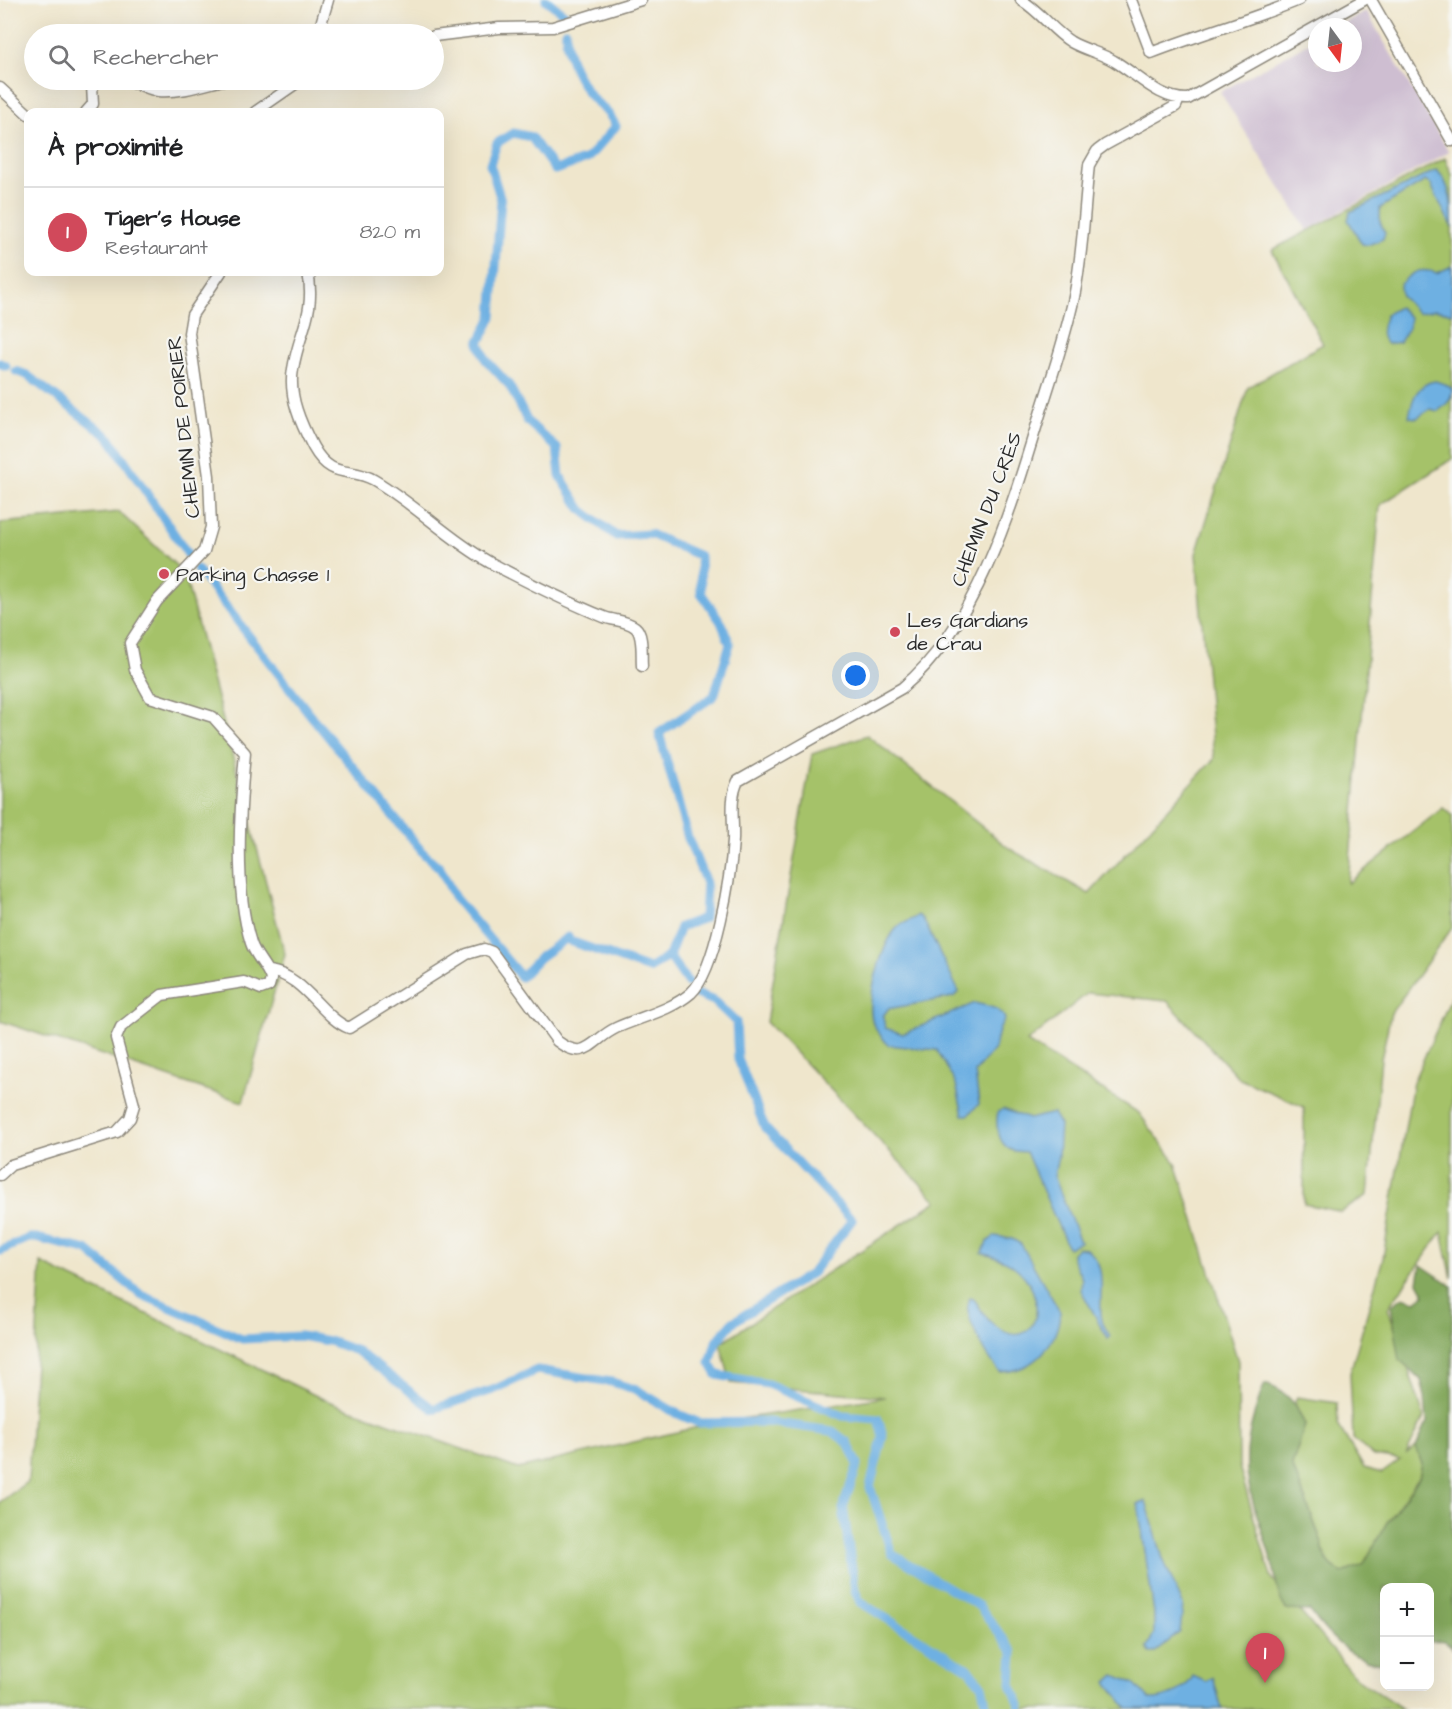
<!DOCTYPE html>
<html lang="fr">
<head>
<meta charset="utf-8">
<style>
	body { margin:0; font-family:"Architects Daughter",sans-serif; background:#f6f6f6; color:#202124 }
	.controls { position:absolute; right:18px; bottom:18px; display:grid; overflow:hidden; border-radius:12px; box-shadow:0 6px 24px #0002 }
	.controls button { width:54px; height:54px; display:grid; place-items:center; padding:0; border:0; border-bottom:2px solid #e0e0e0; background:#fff; color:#202124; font:30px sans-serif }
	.compass { position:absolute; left:1308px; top:18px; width:54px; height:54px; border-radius:50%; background:#fff; box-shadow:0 6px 24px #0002; rotate:165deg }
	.you { position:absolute; left:856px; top:676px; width:21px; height:21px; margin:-15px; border:4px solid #fff; border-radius:50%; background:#1a73e8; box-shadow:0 0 0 9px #1a73e833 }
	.badge { display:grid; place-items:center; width:39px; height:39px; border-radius:50%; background:#d1495b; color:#fff; font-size:20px; font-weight:700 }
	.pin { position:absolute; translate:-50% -50px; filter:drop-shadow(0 2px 3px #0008) }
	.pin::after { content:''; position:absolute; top:32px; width:21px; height:18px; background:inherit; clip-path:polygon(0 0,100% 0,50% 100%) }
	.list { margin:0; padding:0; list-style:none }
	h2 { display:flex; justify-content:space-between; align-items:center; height:78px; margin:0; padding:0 24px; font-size:26px }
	h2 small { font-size:20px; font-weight:400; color:#757577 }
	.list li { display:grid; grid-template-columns:39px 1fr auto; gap:18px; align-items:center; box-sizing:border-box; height:90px; padding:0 24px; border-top:2px solid #e0e0e0 }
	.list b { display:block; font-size:22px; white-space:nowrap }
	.list p { margin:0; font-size:20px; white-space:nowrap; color:#757577 }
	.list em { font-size:20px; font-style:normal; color:#757577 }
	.icon { flex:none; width:33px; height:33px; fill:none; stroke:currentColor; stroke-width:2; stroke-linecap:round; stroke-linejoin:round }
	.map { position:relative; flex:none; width:1452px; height:1709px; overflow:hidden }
	.search { position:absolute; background:#fff; box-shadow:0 6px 24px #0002; left:24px; top:24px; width:420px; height:66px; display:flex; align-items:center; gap:15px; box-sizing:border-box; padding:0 21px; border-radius:33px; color:#757577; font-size:22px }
	.panel { position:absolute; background:#fff; box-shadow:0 6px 24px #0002; left:24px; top:108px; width:420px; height:168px; border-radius:12px }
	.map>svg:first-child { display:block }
	.industrial { fill:#cebed1 }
	.green { fill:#a5c269; stroke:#68764a; stroke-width:1.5 }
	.forest { fill:#84a85d; stroke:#586a44; stroke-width:1.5 }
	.water { fill:#6eb0e2; stroke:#4c6e86; stroke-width:1.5 }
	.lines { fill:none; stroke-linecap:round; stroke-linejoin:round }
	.canal { stroke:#6eb0e2; stroke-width:9 }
	.minor-casing { stroke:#8d887c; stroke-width:13 }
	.minor { stroke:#fff; stroke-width:10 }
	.poi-dot { fill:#d1495b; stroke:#f6f6f2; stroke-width:2 }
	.labels { text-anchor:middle; stroke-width:4.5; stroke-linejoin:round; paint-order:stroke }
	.street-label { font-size:20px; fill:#2b2b2b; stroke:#f6f6f2 }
	.poi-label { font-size:20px; fill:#2b2b2b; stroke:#f6f6f2; text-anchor:start }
</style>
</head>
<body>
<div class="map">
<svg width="1452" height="1709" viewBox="0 0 1452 1709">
	<rect width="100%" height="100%" fill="#f6f6f2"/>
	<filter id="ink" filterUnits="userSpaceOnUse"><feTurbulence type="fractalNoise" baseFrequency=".0167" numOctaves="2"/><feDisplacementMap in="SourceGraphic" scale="12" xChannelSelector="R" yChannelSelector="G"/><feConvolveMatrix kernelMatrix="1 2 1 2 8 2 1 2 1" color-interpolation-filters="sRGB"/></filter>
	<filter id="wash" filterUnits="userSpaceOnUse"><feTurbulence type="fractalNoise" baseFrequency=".008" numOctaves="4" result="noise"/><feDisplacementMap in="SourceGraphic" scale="24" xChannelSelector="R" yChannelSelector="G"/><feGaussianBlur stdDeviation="1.35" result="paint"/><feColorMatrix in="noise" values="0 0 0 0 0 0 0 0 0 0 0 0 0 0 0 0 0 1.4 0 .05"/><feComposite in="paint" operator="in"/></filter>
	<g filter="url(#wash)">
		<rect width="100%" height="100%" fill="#efe6cc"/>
		<!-- industrial -->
		<path class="industrial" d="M 1366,11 L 1449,152 L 1307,230 L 1220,92 L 1317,38 L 1317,63 L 1353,63 L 1353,27 L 1337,27 Z"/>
		<!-- green -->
		<path class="green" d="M 1445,158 L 1452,175 L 1452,459 L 1380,505 L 1348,883 L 1443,808 L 1452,815 L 1452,928 L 1391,1013 L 1381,1059 L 1368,1195 L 1341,1212 L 1304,1204 L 1304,1107 L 1240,1079 L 1167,1001 L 1088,993 L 1027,1042 L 1139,1113 L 1176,1163 L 1238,1361 L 1239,1466 L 1271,1577 L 1356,1678 L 1403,1709 L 0,1709 L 0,1502 L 28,1481 L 41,1263 L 325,1400 L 518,1469 L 720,1422 L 885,1397 L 731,1383 L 720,1343 L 937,1201 L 766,1022 L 812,754 L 867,735 L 1010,849 L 1089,894 L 1214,759 L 1196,554 L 1248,387 L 1323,344 L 1272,250 Z
			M 119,512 L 184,573 L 285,954 L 243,1102 L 0,1021 L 0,523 Z
			M 1452,996 L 1452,1278 L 1442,1232 L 1388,1308 L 1424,1417 L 1406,1455 L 1416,1447 L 1422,1464 L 1419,1477 L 1386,1524 L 1363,1565 L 1343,1573 C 1328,1567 1324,1558 1322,1543 L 1292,1465 L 1305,1425 L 1295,1403 L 1297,1397 L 1337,1403 L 1338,1425 L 1364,1468 L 1382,1473 L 1400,1460 L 1373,1456 L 1353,1439 L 1350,1373 L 1383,1258 L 1413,1082 Z"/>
		<!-- forest -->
		<path class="forest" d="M 1421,1265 L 1452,1286 L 1452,1648 C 1446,1639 1440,1640 1430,1641 L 1430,1588 L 1384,1588 L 1384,1663 C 1352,1663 1327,1635 1310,1611 L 1287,1610 C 1277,1599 1277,1581 1273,1566 C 1257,1508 1235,1477 1254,1415 C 1258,1404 1259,1395 1265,1384 C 1289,1392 1295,1403 1305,1425 L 1292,1465 L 1322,1543 C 1324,1558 1328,1567 1343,1573 L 1363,1565 L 1386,1524 L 1419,1478 L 1422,1464 L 1416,1447 L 1427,1422 L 1425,1397 L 1421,1380 L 1400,1360 L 1391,1306 L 1403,1297 L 1415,1301 L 1425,1295 L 1418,1282 Z"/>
		<!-- water -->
		<path class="water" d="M 1437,170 C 1452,186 1452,207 1452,228 L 1431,185 L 1425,181 L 1380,208 L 1380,222 L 1385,233 L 1383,239 L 1368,245 L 1362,244 L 1348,220 L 1350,212 Z
			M 1452,266 L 1452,313 L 1434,310 L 1418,313 L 1401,296 L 1400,285 C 1410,272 1421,267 1437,273 Z
			M 1399,307 L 1410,318 L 1408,328 L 1400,342 L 1387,344 C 1377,336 1383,324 1386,314 Z
			M 1435,381 L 1445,384 L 1452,389 C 1452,400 1446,405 1438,411 L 1430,409 L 1417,418 L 1409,417 C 1412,400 1416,384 1435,381 Z
			M 918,915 L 923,919 L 959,992 L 953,997 L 888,1009 L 883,1016 L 885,1028 L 903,1034 L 975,1003 C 986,1006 1001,1007 1005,1019 L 999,1030 L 995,1048 L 975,1072 L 979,1104 L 968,1115 L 963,1115 L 956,1084 L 937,1050 L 888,1045 C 884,1039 877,1032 874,1026 C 864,1004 881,948 895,930 C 901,922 911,922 918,915 Z
			M 1003,1109 L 1029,1119 L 1053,1113 L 1060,1125 L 1058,1156 L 1054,1176 L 1080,1242 L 1068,1248 L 1026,1152 C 1021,1151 1015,1152 1011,1150 C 998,1144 995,1124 998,1112 Z
			M 995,1236 L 1012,1239 L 1021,1244 L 1060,1312 C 1058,1344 1033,1372 1000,1372 C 988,1358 961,1315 969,1297 L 973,1298 C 981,1308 984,1318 995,1326 C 1037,1357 1054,1295 1012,1265 C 1004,1259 992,1257 982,1253 L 987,1242 Z
			M 1078,1248 L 1087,1249 C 1108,1266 1099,1292 1101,1314 C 1101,1322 1106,1329 1110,1337 L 1108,1339 L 1081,1290 L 1082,1279 L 1072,1257 L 1072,1253 Z
			M 1146,1501 L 1163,1559 L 1183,1605 L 1180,1632 L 1154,1653 L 1150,1653 L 1147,1648 L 1154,1633 L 1154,1613 L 1138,1504 Z
			M 1115,1675 L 1135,1684 L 1149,1699 C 1164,1700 1187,1690 1193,1676 L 1206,1682 L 1213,1677 L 1222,1709 L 1128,1709 L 1107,1682 Z"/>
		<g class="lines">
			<!-- canal -->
			<path class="canal" d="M 546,0 L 567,16
				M 566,31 C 565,53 576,75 588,93 C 598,107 606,106 616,126 L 587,159 L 555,170 L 531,137 L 513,133 L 497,143 L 490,164 L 501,200 L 492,317 L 479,343 L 486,360 L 509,385 L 528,422 L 557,448 L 560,476 L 582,510 L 616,536 L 650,534 L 700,556 L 701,593 L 721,622 L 730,644 L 714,696 L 659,733 L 688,838 L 706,883 L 704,918 L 680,927 L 669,956 L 688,983
				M 0,363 L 6,366
				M 16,371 L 27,375 L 109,437 L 189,556
				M 197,569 L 312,717 L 424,854 L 440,868 L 455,898 L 521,977 L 540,957 L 568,937 L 570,941 L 649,969 L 669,956
				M 696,994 L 714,1001 L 736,1022 L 738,1059 L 765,1128 L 852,1220 L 812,1273 L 733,1322 L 716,1342 L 710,1363 L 717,1375 L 768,1384 L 843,1416 L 878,1419 L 883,1436 L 870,1487 L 892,1554 L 979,1606 L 1013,1652 L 1011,1684 L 1020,1705 L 1019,1709
				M 0,1251 L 29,1238 L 36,1238 L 87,1250 L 140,1294 L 242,1339 L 300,1336 L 329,1341 L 357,1351 L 433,1409 L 493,1390 L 537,1370 L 612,1382 L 637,1390 L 676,1413 L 699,1423 L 768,1422 L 832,1431 L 847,1442 L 858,1464 L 843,1507 L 855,1591 L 860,1602 L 970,1670 L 982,1686 L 987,1709"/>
		</g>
	</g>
	<g filter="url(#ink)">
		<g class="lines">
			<!-- minor casing -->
			<g class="minor-casing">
				<path id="minor" d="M 1021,0 C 1040,11 1053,31 1071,42 C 1085,50 1101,53 1114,61 C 1137,74 1159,100 1188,99 L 1364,0
					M 1131,0 L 1151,53 C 1200,34 1250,20 1299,0
					M 1371,0 L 1452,141
					M 318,34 L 328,0
					M 434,36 L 499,28 L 553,27 L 641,0
					M 122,80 C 135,81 146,89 158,91 C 179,93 203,85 223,80
					M 0,88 L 28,114
					M 86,112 L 93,104 L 92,85 L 101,80
					M 255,112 L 301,80
					M 308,272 C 316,314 299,331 293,369 C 288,396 301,424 313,447 C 332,481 350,466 374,480 C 415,504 448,539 489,562 C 527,582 565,601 604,617 C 614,621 626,620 635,627 C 644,634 641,655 642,666
					M 269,971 C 304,975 322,1018 349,1028 L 467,954 L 484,949 L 492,952 L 557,1041 C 586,1063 591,1040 616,1028 C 640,1017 670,1011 691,993 C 716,970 731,874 733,840 C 734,820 729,799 738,781 L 902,688 C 979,624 1013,503 1041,411 C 1053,373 1066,335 1074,297 C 1083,254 1084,209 1089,165 L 1097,151 L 1105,145 L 1176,106 L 1179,99
					M 0,1175 L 11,1165 L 117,1132 L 130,1118 L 134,1105 L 116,1038 L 121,1027 L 162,995 L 244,982 L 261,989 L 269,986 L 271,979 C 267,966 255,956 251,943 C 234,890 240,808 245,753 L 213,717 L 150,697 L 135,670 L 130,643 L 157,601 L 204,551 L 211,527 L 209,476 L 189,333 L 192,315 L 221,272"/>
			</g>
			<!-- minor -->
			<use href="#minor" class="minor"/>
		</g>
	</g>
	<!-- markers -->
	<g class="poi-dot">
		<circle cx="164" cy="574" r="6"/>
		<circle cx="895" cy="632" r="6"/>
	</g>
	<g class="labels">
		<!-- street labels -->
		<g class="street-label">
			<text transform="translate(183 427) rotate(-96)" y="7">CHEMIN DE POIRIER</text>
			<text transform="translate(986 509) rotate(-69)" y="7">CHEMIN DU CRÈS</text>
		</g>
		<!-- poi labels -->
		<g class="poi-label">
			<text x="176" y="581">Parking Chasse 1</text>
			<text x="907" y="627">Les Gardians<tspan x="907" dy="23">de Crau</tspan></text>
		</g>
	</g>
</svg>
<div class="controls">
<button>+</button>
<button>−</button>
</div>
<svg class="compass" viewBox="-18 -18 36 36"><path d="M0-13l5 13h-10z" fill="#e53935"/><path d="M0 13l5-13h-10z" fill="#757577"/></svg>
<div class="you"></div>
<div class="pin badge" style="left:1265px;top:1683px">1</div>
<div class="search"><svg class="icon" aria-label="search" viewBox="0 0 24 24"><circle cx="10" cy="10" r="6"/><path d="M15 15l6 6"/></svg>Rechercher</div>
<section class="panel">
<h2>À proximité<small></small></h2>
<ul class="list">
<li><span class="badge">1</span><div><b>Tiger's House</b><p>Restaurant</p></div><em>820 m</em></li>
</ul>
</section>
</div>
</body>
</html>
